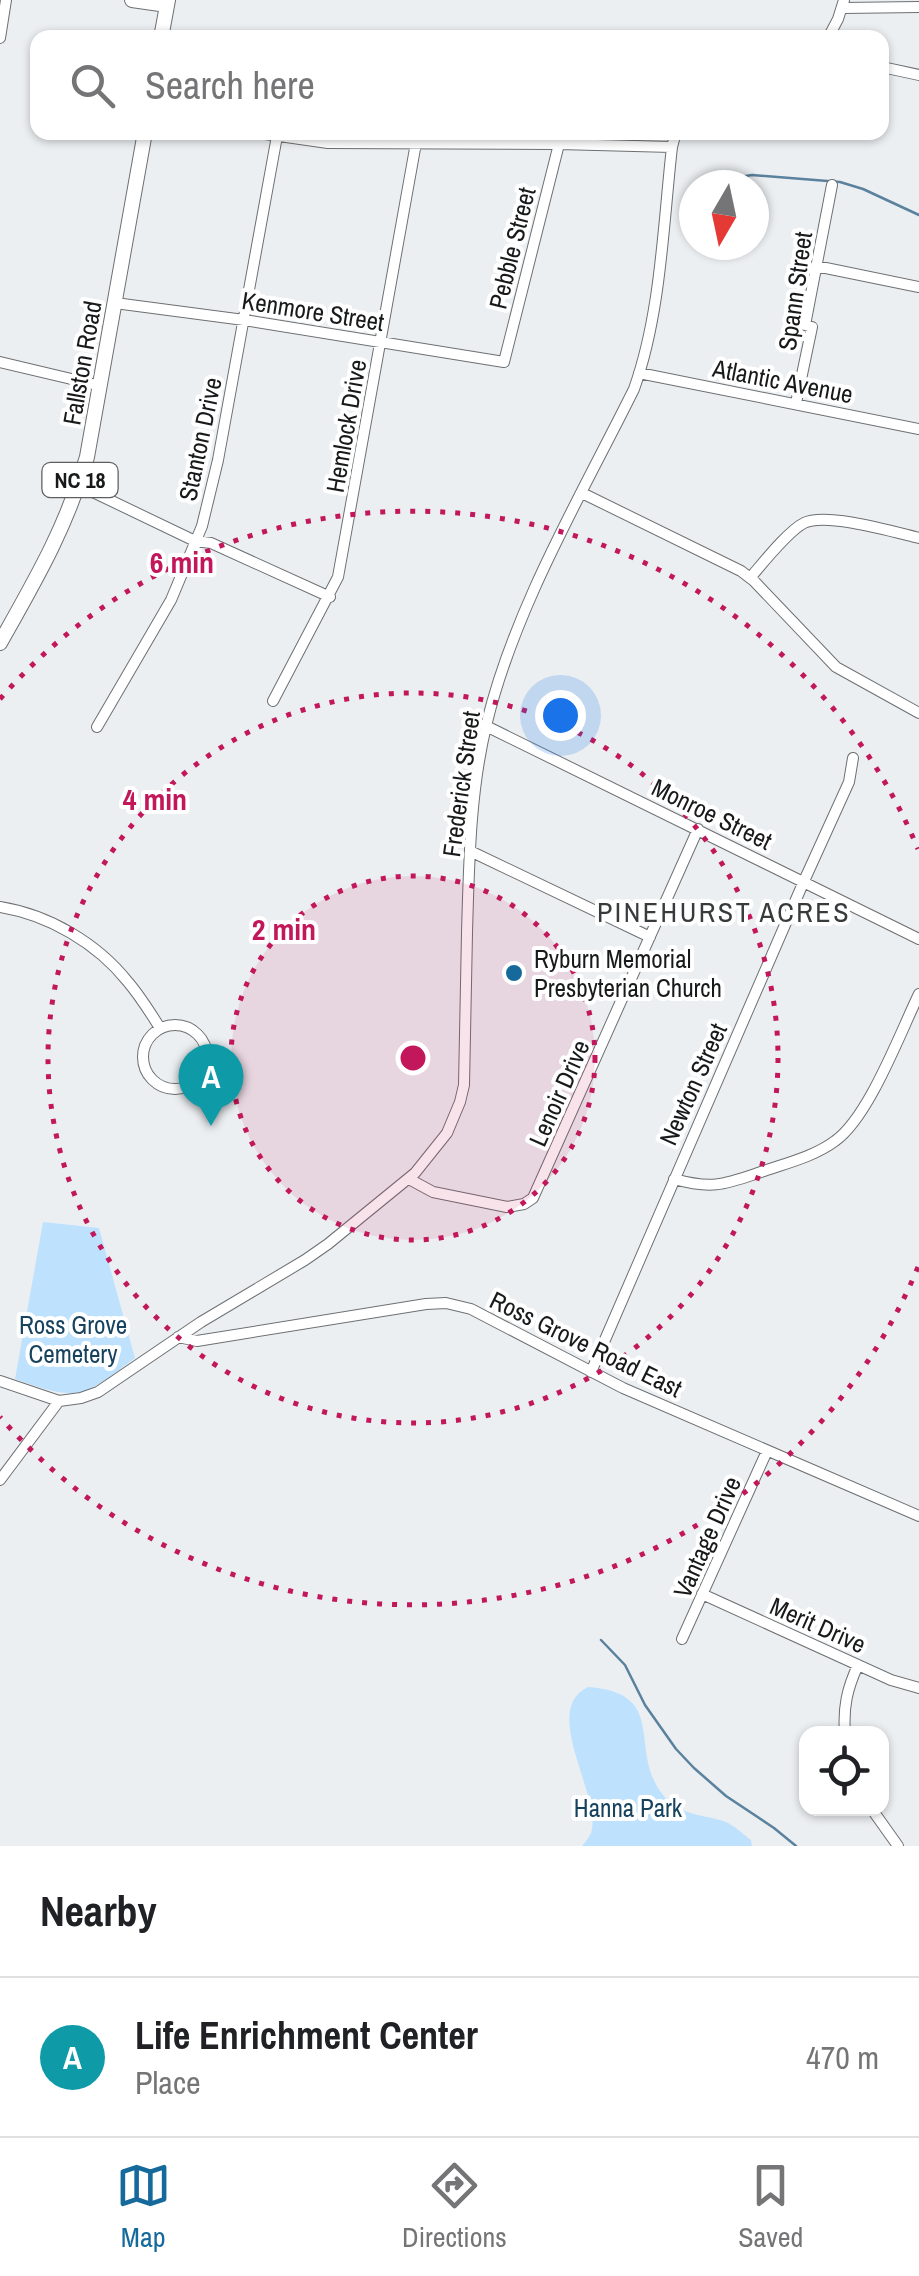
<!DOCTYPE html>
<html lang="en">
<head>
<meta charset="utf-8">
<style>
	body { margin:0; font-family:"Archivo Narrow",sans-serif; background:#f6f6f6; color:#202124 }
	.controls { position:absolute; right:30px; bottom:30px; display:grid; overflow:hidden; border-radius:20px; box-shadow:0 2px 8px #0004 }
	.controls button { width:90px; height:90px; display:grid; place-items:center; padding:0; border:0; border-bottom:2px solid #e0e0e0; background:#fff; color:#202124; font:50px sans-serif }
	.compass { position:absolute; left:679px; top:170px; width:90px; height:90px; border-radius:50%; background:#fff; box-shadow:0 2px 8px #0004; rotate:189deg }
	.you { position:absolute; left:560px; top:715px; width:35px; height:35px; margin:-25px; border:8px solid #fff; border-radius:50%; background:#1a73e8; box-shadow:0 0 0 15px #1a73e833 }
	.badge { display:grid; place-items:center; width:65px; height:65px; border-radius:50%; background:#166a9b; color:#fff; font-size:32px; font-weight:700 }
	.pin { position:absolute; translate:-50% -82px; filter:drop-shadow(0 2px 5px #0008) }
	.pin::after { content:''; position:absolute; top:52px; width:35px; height:30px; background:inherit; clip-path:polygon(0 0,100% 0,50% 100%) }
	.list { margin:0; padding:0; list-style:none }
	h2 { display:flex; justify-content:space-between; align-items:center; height:130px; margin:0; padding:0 40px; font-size:42px }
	h2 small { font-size:32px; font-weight:400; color:#757577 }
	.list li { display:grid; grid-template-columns:65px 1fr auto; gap:30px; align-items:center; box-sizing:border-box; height:160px; padding:0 40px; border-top:2px solid #e0e0e0 }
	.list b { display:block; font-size:38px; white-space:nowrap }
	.list p { margin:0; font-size:32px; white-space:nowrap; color:#757577 }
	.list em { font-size:32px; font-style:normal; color:#757577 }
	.icon { flex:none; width:55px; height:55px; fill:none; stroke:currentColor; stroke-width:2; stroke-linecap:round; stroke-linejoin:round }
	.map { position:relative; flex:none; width:919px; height:1846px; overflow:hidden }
	.search { position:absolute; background:#fff; box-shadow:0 2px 8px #0004; left:30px; right:30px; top:30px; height:110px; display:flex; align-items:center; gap:25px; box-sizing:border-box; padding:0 35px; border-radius:20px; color:#757577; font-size:38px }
	.sheet { height:290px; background:#fff }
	nav { display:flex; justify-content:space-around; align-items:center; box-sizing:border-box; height:140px; border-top:2px solid #e0e0e0; background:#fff; font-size:28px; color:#757577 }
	nav a { display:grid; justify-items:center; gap:5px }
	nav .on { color:#166a9b }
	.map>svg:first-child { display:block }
	.green { fill:#bee2fd }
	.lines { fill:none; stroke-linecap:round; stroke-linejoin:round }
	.stream { stroke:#5a819d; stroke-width:2.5 }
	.minor-casing { stroke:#6d7072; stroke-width:12 }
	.major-casing { stroke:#6d7072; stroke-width:16 }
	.minor { stroke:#fff; stroke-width:10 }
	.major { stroke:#fff; stroke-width:14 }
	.ring { fill:none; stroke:#c2185b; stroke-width:5; stroke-dasharray:5 10 }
	.poi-dot { fill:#166a9b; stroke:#fff; stroke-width:4 }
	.labels { text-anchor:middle; stroke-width:8; stroke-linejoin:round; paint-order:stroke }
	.shield { fill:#fff; stroke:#5d5e5f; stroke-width:2.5 }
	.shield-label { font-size:22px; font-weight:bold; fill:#18191a }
	.street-label { font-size:25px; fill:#18191a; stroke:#fff }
	.poi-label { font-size:25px; fill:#18191a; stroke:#fff; text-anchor:start }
	.park-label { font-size:25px; fill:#18435f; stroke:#fff }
	.neighbourhood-label { font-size:28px; letter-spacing:2.5px; fill:#383b3c; stroke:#fff }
	.centre { fill:#c2185b; stroke:#fff; stroke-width:5 }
	.ring-label { font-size:30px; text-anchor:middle; font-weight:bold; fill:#c2185b; stroke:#fff; stroke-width:8; stroke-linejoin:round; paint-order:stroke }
</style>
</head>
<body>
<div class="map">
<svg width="919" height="1846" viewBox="0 0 919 1846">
	<rect width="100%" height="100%" fill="#eceff2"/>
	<!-- green -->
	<path class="green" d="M 43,1222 L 99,1228 L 135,1358 C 82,1398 79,1402 15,1379 Z
		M 588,1687 C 670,1693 627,1750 663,1795 C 679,1816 703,1814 726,1822 C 735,1826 743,1834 751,1840 L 752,1846 L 582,1846 C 586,1841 588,1839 591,1833 C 603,1797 539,1710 588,1687 Z"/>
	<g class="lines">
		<!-- stream -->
		<path class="stream" d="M 715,181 L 752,175 L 840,182 L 863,189 L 919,215
			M 601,1640 L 625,1665 L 645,1705 L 676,1749 L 694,1768 L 726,1796 L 774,1828 L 796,1846"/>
		<!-- minor casing -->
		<g class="minor-casing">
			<path id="minor" d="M 843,8 L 919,7
				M 0,38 L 6,0
				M 828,38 L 838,19 L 844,0
				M 882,67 L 919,75
				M 251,132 L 328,143 L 559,144 L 672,147
				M 816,266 L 919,287
				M 115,303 L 244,320 L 504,362 L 559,144
				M 0,362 L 101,386
				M 639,373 L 919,429
				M 796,403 L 812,327 L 805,325 L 832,185
				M 78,489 L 95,493 L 195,541 L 211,543 L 330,597
				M 582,493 L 741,571 L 754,581 L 836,667 L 919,713
				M 750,578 C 763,563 788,531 804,523 C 826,512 894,532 919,538
				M 273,701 L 338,577 L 416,143
				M 486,726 L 919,939
				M 97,727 L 171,600 L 202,526 L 218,460 L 277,136
				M 470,851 L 650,937
				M 0,907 C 49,915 97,943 128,982 C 140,996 150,1012 160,1028
				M143 1057a32 32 0 1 1 64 0a32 32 0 1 1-64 0Z
				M 409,1179 L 433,1192 L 507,1207 L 524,1204 L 533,1198 L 698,829
				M 674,1179 C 714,1190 725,1184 764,1171 C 787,1163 815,1156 835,1141 C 869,1117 900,1033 919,994
				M 178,1337 L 197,1341 L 426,1304 L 446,1303 L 471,1309 L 623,1388 L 919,1516
				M 591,1372 L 804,881 L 849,782 L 853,758
				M 0,1381 L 59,1401 L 81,1398 L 98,1392 L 201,1322 L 305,1260 L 328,1244 L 415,1173 L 447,1133 L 460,1102 L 464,1085 C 465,1034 466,983 467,933 C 469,863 470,790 487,722 C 515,607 582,494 634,389 C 661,313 663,226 672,147 L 676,132
				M 0,1480 L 59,1401
				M 702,1594 L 891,1680 L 919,1688
				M 682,1639 L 767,1451
				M 845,1734 C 843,1707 847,1689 858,1665
				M 871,1808 L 898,1846"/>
		</g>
		<!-- major casing -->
		<g class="major-casing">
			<path id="major" d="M 132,0 L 167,5
				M 161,38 L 168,0
				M 0,643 C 36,579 66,528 87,457 L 145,132"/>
		</g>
		<!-- minor -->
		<use href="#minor" class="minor"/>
		<!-- major -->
		<use href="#major" class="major"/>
	</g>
	<!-- distance rings -->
	<circle cx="413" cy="1058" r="182" fill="#c2185b" fill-opacity=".12"/>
	<g class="ring">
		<circle cx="413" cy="1058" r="182"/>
		<circle cx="413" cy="1058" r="365"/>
		<path d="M918 1267A547 547 0 0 1 0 1417M0 699A547 547 0 0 1 918 849"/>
	</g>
	<!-- markers -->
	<circle class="poi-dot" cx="514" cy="973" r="10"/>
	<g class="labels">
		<!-- shield labels -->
		<rect class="shield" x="42.5" y="463" width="75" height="34" rx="8"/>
		<g class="shield-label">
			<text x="80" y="488">NC 18</text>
		</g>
		<!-- street labels -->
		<g class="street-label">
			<text transform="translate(512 248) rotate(-76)" y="9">Pebble Street</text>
			<text transform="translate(795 291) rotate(-82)" y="9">Spann Street</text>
			<text transform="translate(313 311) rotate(9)" y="9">Kenmore Street</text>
			<text transform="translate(82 363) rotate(-80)" y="9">Fallston Road</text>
			<text transform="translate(783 381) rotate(11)" y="9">Atlantic Avenue</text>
			<text transform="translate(346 426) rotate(-80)" y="9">Hemlock Drive</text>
			<text transform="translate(200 439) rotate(-78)" y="9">Stanton Drive</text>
			<text transform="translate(461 784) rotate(-82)" y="9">Frederick Street</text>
			<text transform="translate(712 814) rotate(26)" y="9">Monroe Street</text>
			<text transform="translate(693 1084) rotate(-66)" y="9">Newton Street</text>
			<text transform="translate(559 1093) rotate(-66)" y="9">Lenoir Drive</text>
			<text transform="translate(586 1344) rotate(26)" y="9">Ross Grove Road East</text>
			<text transform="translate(707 1537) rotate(-66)" y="9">Vantage Drive</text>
			<text transform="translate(818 1625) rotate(24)" y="9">Merit Drive</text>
		</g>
		<!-- poi labels -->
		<g class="poi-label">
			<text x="534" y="968">Ryburn Memorial<tspan x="534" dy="29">Presbyterian Church</tspan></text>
		</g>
		<!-- park labels -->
		<g class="park-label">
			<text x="73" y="1334">Ross Grove<tspan x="73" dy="29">Cemetery</tspan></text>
			<text x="628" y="1817">Hanna Park</text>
		</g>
		<!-- neighbourhood labels -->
		<g class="neighbourhood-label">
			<text x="724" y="922">PINEHURST ACRES</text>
		</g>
	</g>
	<circle cx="413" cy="1058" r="15" class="centre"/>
	<g class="ring-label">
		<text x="182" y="573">6 min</text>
		<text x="155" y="810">4 min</text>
		<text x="284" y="940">2 min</text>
	</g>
</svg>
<div class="controls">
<button><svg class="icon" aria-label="locate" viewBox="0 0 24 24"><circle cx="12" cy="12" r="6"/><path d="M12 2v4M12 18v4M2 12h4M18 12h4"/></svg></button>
</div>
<svg class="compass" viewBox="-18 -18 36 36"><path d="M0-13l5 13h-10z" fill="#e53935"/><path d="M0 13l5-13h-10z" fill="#757577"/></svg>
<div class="you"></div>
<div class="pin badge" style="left:211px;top:1126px;background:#0f9aa8">A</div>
<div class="search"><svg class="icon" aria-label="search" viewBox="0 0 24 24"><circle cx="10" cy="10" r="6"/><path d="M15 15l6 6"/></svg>Search here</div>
</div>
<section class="sheet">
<h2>Nearby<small></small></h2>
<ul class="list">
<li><span class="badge" style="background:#0f9aa8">A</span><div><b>Life Enrichment Center</b><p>Place</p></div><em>470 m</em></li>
</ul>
</section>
<nav>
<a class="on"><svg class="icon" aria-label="map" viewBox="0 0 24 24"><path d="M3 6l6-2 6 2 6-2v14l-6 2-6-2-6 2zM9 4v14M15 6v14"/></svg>Map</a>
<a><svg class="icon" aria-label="directions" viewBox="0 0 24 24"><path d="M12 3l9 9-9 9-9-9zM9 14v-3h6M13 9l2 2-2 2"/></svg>Directions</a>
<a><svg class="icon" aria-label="saved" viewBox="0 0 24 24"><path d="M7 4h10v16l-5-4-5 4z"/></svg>Saved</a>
</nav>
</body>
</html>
